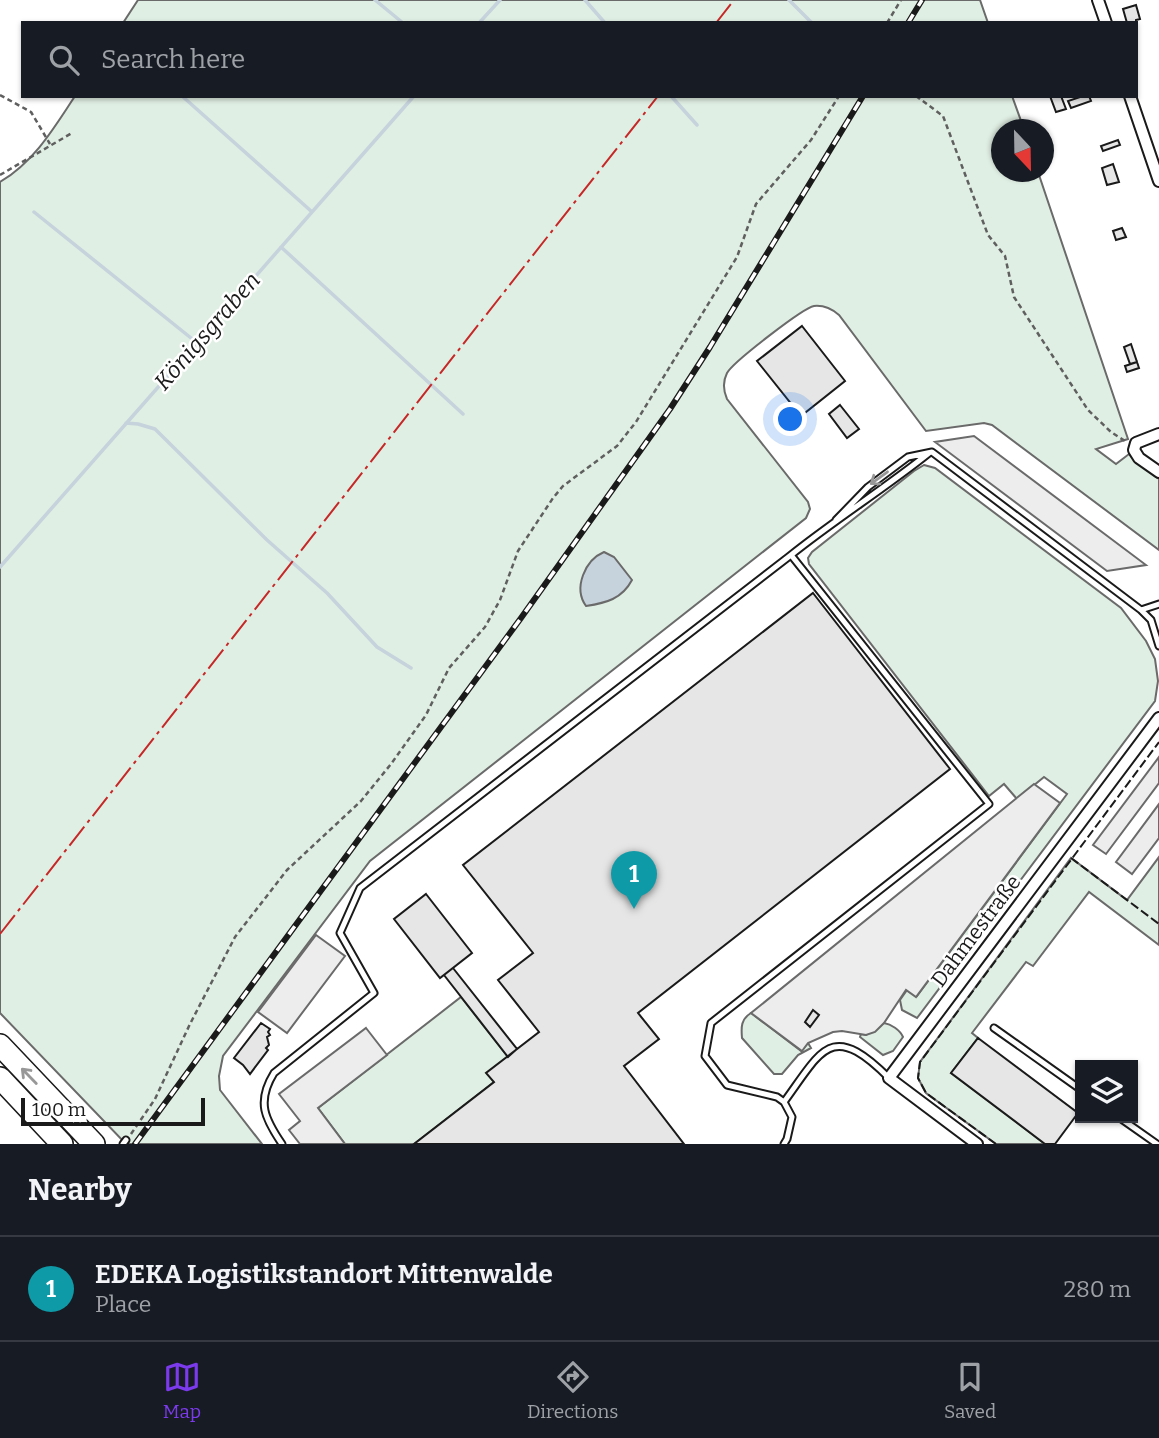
<!DOCTYPE html>
<html lang="en">
<head>
<meta charset="utf-8">
<style>
	body { margin:0; font-family:Bitter,serif; background:#20242c; color:#f1f3f6 }
	.controls { position:absolute; right:21px; bottom:21px; display:grid; overflow:hidden; border-radius:0px; box-shadow:0 2px 5px #0004 }
	.controls button { width:63px; height:63px; display:grid; place-items:center; padding:0; border:0; border-bottom:2px solid #363941; background:#171b24; color:#f1f3f6; font:35px sans-serif }
	.compass { position:absolute; left:991px; top:119px; width:63px; height:63px; border-radius:50%; background:#171b24; box-shadow:0 2px 5px #0004; rotate:158deg }
	.scale { position:absolute; left:21px; bottom:18px; width:184px; box-sizing:border-box; padding-left:7px; border:4px solid #1a1a1a; border-top:0; font-size:19px; line-height:24px; white-space:nowrap; color:#1a1a1a; -webkit-text-stroke:5px #fff; paint-order:stroke }
	.you { position:absolute; left:791px; top:420px; width:24px; height:24px; margin:-18px; border:5px solid #fff; border-radius:50%; background:#1a73e8; box-shadow:0 0 0 10px #1a73e833 }
	.badge { display:grid; place-items:center; width:46px; height:46px; border-radius:50%; background:#7c3aed; color:#fff; font-size:23px; font-weight:700 }
	.pin { position:absolute; translate:-50% -58px; filter:drop-shadow(0 2px 4px #0008) }
	.pin::after { content:''; position:absolute; top:37px; width:24px; height:21px; background:inherit; clip-path:polygon(0 0,100% 0,50% 100%) }
	.list { margin:0; padding:0; list-style:none }
	h2 { display:flex; justify-content:space-between; align-items:center; height:91px; margin:0; padding:0 28px; font-size:30px }
	h2 small { font-size:23px; font-weight:400; color:#9ea1a6 }
	.list li { display:grid; grid-template-columns:46px 1fr auto; gap:21px; align-items:center; box-sizing:border-box; height:105px; padding:0 28px; border-top:2px solid #363941 }
	.list b { display:block; font-size:26px; white-space:nowrap }
	.list p { margin:0; font-size:23px; white-space:nowrap; color:#9ea1a6 }
	.list em { font-size:23px; font-style:normal; color:#9ea1a6 }
	.icon { flex:none; width:38px; height:38px; fill:none; stroke:currentColor; stroke-width:2; stroke-linecap:round; stroke-linejoin:round }
	.map { position:relative; flex:none; width:1159px; height:1144px; overflow:hidden }
	.search { position:absolute; background:#171b24; box-shadow:0 2px 5px #0004; left:21px; right:21px; top:21px; height:77px; display:flex; align-items:center; gap:18px; box-sizing:border-box; padding:0 24px; border-radius:0px; color:#9ea1a6; font-size:26px }
	.sheet { height:196px; background:#171b24 }
	nav { display:flex; justify-content:space-around; align-items:center; box-sizing:border-box; height:98px; border-top:2px solid #363941; background:#171b24; font-size:19px; color:#9ea1a6 }
	nav a { display:grid; justify-items:center; gap:4px }
	nav .on { color:#7c3aed }
	.map>svg:first-child { display:block }
	.green { fill:#e0efe3; stroke:#6a6a6a; stroke-width:2 }
	.parking { fill:#ededed; stroke:#6a6a6a; stroke-width:2 }
	.water { fill:#c6d2dc; stroke:#6a6a6a; stroke-width:2 }
	.lines { fill:none; stroke-linecap:round; stroke-linejoin:round }
	.stream { stroke:#c6d2dc; stroke-width:3.5 }
	.building { fill:#e6e6e6; stroke:#1a1a1a; stroke-width:2 }
	.lane-casing { stroke:#1a1a1a; stroke-width:9 }
	.street-casing { stroke:#1a1a1a; stroke-width:14 }
	.highway-casing { stroke:#1a1a1a; stroke-width:24 }
	.path { stroke:#5f5f5f; stroke-width:2.5; stroke-dasharray:5 3.5; stroke-linecap:butt }
	.lane { stroke:#fff; stroke-width:5 }
	.street { stroke:#fff; stroke-width:10 }
	.highway { stroke:#fff; stroke-width:21 }
	.rail-casing { stroke:#1a1a1a; stroke-width:6 }
	.rail { stroke:#fff; stroke-width:3.5; stroke-dasharray:10; stroke-linecap:butt }
	.fence { stroke:#1a1a1a; stroke-width:2; stroke-dasharray:9 3.5; stroke-linecap:butt }
	.power { stroke:#c62828; stroke-width:2; stroke-dasharray:24 5 3.5 5; stroke-linecap:butt }
	.oneway { stroke:#989898 }
	.labels { text-anchor:middle; stroke-width:5; stroke-linejoin:round; paint-order:stroke }
	.street-label { font-size:21px; fill:#1a1a1a; stroke:#fff }
	.water-label { font-size:23px; font-style:italic; fill:#1a1a1a; stroke:#fff }
</style>
</head>
<body>
<div class="map">
<svg width="1159" height="1144" viewBox="0 0 1159 1144">
	<rect width="100%" height="100%" fill="#fff"/>
	<!-- green -->
	<path class="green" d="M 138,0 L 980,0 L 988,23 L 123,23 Z
		M 75,96 L 1012,96 L 1024,129 L 1002,130 L 1002,172 L 1038,172 L 1128,439 L 1096,449 L 1116,464 L 1129,454 L 1135,461 L 1159,479 L 1159,550 L 992,425 L 984,423 L 926,431 L 839,315 C 832,309 824,305 814,306 C 803,308 733,362 727,373 C 723,381 723,390 727,399 L 808,502 L 810,509 L 806,518 L 370,861 L 223,1056 L 219,1076 L 220,1090 L 262,1144 L 126,1144 L 0,1013 L 0,182 C 34,162 54,128 75,96 Z
		M 924,465 L 935,468 L 1121,608 L 1146,641 L 1155,659 L 1158,681 L 1155,701 L 917,1018 L 902,1010 L 900,1000 L 907,990 L 917,996 L 1067,794 L 1044,777 L 1017,799 L 1004,784 L 989,796 L 809,564 L 808,558 L 812,552 L 914,471 Z
		M 1159,857 L 1159,945 L 1089,892 L 1033,966 L 1026,962 L 972,1033 L 978,1038 L 951,1073 L 1045,1144 L 996,1144 L 926,1093 L 918,1078 L 920,1062 L 1071,858 L 1127,900 Z
		M 461,997 L 508,1057 L 487,1073 L 494,1082 L 414,1144 L 345,1144 L 318,1108 Z
		M 751,1013 L 801,1051 L 808,1043 L 811,1048 L 798,1055 L 782,1074 L 774,1074 L 742,1038 C 741,1027 741,1019 751,1013 Z
		M 884,1023 C 891,1024 900,1030 903,1037 L 893,1051 L 883,1055 L 860,1037 L 861,1034 L 866,1035 Z"/>
	<!-- parking -->
	<path class="parking" d="M 974,436 L 1146,565 L 1107,571 L 935,442 Z
		M 1159,757 L 1159,783 L 1106,854 L 1093,845 Z
		M 1034,784 L 1060,803 L 916,997 L 906,990 L 884,1023 L 875,1032 L 866,1035 L 842,1031 L 833,1032 L 808,1043 L 802,1051 L 751,1013 Z
		M 1159,804 L 1159,838 L 1132,874 L 1116,862 Z
		M 316,935 L 345,956 L 287,1033 L 258,1012 Z
		M 366,1028 L 387,1055 L 318,1108 L 345,1144 L 300,1144 L 289,1130 L 300,1121 L 279,1094 Z"/>
	<!-- water -->
	<path class="water" d="M 604,552 L 614,557 L 632,580 C 622,599 606,603 586,606 C 573,588 585,560 604,552 Z"/>
	<g class="lines">
		<!-- stream -->
		<path class="stream" d="M 375,0 L 403,23
			M 585,0 L 605,23
			M 789,0 L 812,23
			M 479,23 L 500,0
			M 182,96 L 311,211
			M 671,96 L 697,125
			M 34,212 L 196,342
			M 281,247 L 463,414
			M 126,423 L 138,424 L 155,429 L 267,540 L 327,593 L 377,647 L 411,668
			M 0,567 L 414,96"/>
	</g>
	<!-- building -->
	<path class="building" d="M 1136,5 L 1140,19 L 1136,20 L 1136,23 L 1127,23 L 1123,9 Z
		M 1050,96 L 1061,96 L 1066,109 L 1056,112 Z
		M 1083,96 L 1089,96 L 1091,101 L 1071,108 L 1068,101 Z
		M 1118,140 L 1120,145 L 1103,151 L 1101,146 Z
		M 1113,164 L 1119,182 L 1107,185 L 1102,168 Z
		M 1122,228 L 1126,237 L 1116,240 L 1113,231 Z
		M 802,326 L 845,381 L 801,416 L 757,361 Z
		M 1131,344 L 1137,362 L 1130,364 L 1124,347 Z
		M 1137,362 L 1139,368 L 1127,372 L 1125,366 Z
		M 840,405 L 859,429 L 847,438 L 829,414 Z
		M 813,593 L 950,769 L 638,1013 L 659,1039 L 624,1066 L 684,1144 L 414,1144 L 494,1082 L 486,1073 L 539,1032 L 498,980 L 533,953 L 463,865 Z
		M 426,894 L 472,953 L 440,978 L 394,919 Z
		M 453,968 L 517,1049 L 508,1057 L 444,975 Z
		M 813,1010 L 819,1015 L 810,1027 L 805,1022 Z
		M 261,1023 L 270,1029 L 268,1032 L 270,1035 L 267,1037 L 269,1045 L 266,1048 L 268,1050 L 250,1074 L 243,1065 L 234,1058 Z
		M 978,1038 L 1078,1113 L 1055,1144 L 1045,1144 L 951,1073 Z"/>
	<g class="lines">
		<!-- lane casing -->
		<g class="lane-casing">
			<path id="lane" d="M 836,520 L 868,487 L 908,457 L 932,452 L 1141,610 L 1151,620 L 1159,646
				M 791,555 C 836,519 884,489 929,453
				M 1141,610 L 1159,604
				M 994,1028 L 1080,1089
				M 784,1102 L 792,1117 L 787,1139 L 784,1144
				M 1120,1118 L 1157,1144
				M 123,1144 L 126,1140
				M 282,1144 C 265,1119 256,1102 274,1073 L 374,993 L 340,933 L 360,888 L 791,555 L 989,804 L 711,1023 L 705,1056 L 727,1085 L 777,1097 L 784,1102 C 822,1050 831,1020 889,1078"/>
		</g>
		<!-- street casing -->
		<g class="street-casing">
			<path id="street" d="M 1098,0 L 1106,23
				M 1130,96 L 1159,181
				M 1159,434 L 1136,443 L 1134,450 L 1139,458 L 1159,472
				M 977,1144 L 889,1078 L 1159,718"/>
		</g>
		<!-- highway casing -->
		<g class="highway-casing">
			<path id="highway" d="M 0,1045 L 94,1144
				M 0,1078 L 62,1144"/>
		</g>
		<!-- path -->
		<path class="path" d="M 887,23 L 901,0
			M 0,95 L 31,112 L 50,144
			M 916,96 L 943,116 L 988,235 L 1005,256 L 1014,297 L 1088,410 L 1111,432 L 1125,441
			M 0,175 L 72,133
			M 131,1134 L 155,1099 L 190,1024 L 235,937 L 287,870 L 361,801 L 391,764 L 426,715 L 449,668 L 485,627 L 500,600 L 518,551 L 553,498 L 563,486 L 617,446 L 636,422 L 737,257 L 756,204 L 811,140 L 839,96"/>
		<!-- lane -->
		<use href="#lane" class="lane"/>
		<!-- street -->
		<use href="#street" class="street"/>
		<!-- highway -->
		<use href="#highway" class="highway"/>
		<!-- rail casing -->
		<g class="rail-casing">
			<path id="rail" d="M 908,23 L 922,0
				M 135,1144 L 521,618 L 670,409 L 710,347 L 863,96"/>
		</g>
		<!-- rail -->
		<use href="#rail" class="rail"/>
		<!-- fence -->
		<path class="fence" d="M 1071,858 L 1159,924
			M 996,1144 L 926,1093 L 918,1078 L 920,1062 L 1159,742"/>
		<!-- power -->
		<path class="power" d="M 716,23 L 734,0
			M 0,934 L 658,96"/>
	</g>
	<!-- one-way arrows -->
	<defs><path id="oneway-shaft" d="M-6 0H5M1.5-3L5.5 0L1.5 3" fill="none" stroke-width="1.6" stroke-linecap="round" stroke-linejoin="round" transform="scale(1.75)"/></defs>
	<g class="oneway">
		<use href="#oneway-shaft" transform="translate(879 478) rotate(144)"/>
		<use href="#oneway-shaft" transform="translate(29 1076) rotate(-134)"/>
	</g>
	<g class="labels">
		<!-- street labels -->
		<g class="street-label">
			<text transform="translate(976 931) rotate(-53)" y="7">Dahmestraße</text>
		</g>
		<!-- water labels -->
		<g class="water-label">
			<text transform="translate(207 331) rotate(-49)" y="8">Königsgraben</text>
		</g>
	</g>
</svg>
<div class="controls">
<button><svg class="icon" aria-label="layers" viewBox="0 0 24 24"><path d="M12 4l9 5-9 5-9-5zM3 14l9 5 9-5"/></svg></button>
</div>
<svg class="compass" viewBox="-18 -18 36 36"><path d="M0-13l5 13h-10z" fill="#e53935"/><path d="M0 13l5-13h-10z" fill="#9ea1a6"/></svg>
<div class="scale">100 m</div>
<div class="you"></div>
<div class="pin badge" style="left:634px;top:909px;background:#0f9aa8">1</div>
<div class="search"><svg class="icon" aria-label="search" viewBox="0 0 24 24"><circle cx="10" cy="10" r="6"/><path d="M15 15l6 6"/></svg>Search here</div>
</div>
<section class="sheet">
<h2>Nearby<small></small></h2>
<ul class="list">
<li><span class="badge" style="background:#0f9aa8">1</span><div><b>EDEKA Logistikstandort Mittenwalde</b><p>Place</p></div><em>280 m</em></li>
</ul>
</section>
<nav>
<a class="on"><svg class="icon" aria-label="map" viewBox="0 0 24 24"><path d="M3 6l6-2 6 2 6-2v14l-6 2-6-2-6 2zM9 4v14M15 6v14"/></svg>Map</a>
<a><svg class="icon" aria-label="directions" viewBox="0 0 24 24"><path d="M12 3l9 9-9 9-9-9zM9 14v-3h6M13 9l2 2-2 2"/></svg>Directions</a>
<a><svg class="icon" aria-label="saved" viewBox="0 0 24 24"><path d="M7 4h10v16l-5-4-5 4z"/></svg>Saved</a>
</nav>
</body>
</html>
